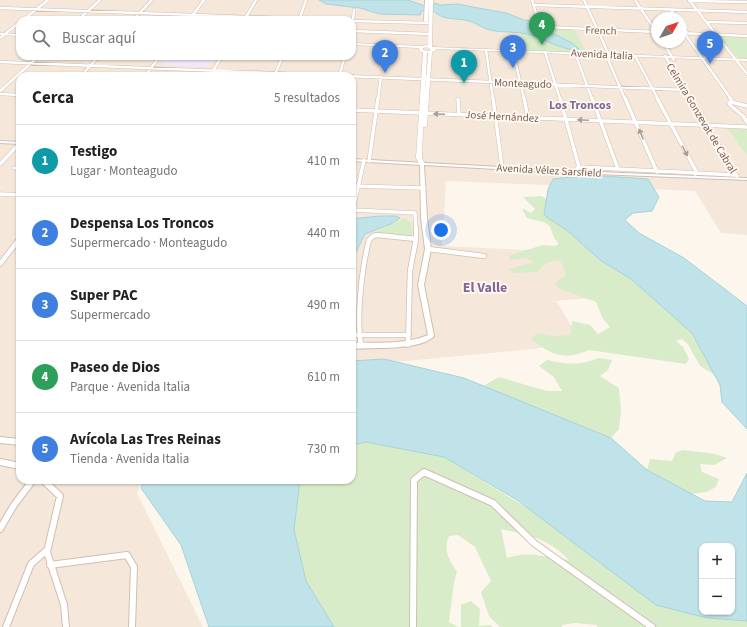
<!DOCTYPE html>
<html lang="es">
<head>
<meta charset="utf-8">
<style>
	body { margin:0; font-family:"Source Sans 3",sans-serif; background:#f2f2f2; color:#222 }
	.controls { position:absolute; right:12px; bottom:12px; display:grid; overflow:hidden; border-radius:8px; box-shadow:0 1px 3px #0004 }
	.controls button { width:36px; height:36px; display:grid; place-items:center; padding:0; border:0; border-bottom:1px solid #e0e0e0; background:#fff; color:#222; font:20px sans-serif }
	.compass { position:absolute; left:651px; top:12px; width:36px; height:36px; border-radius:50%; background:#fff; box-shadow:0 1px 3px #0004; rotate:50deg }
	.you { position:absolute; left:441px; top:230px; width:14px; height:14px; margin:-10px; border:3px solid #fff; border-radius:50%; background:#1a73e8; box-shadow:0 0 0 6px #1a73e833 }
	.badge { display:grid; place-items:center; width:26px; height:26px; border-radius:50%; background:#0b8043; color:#fff; font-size:13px; font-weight:700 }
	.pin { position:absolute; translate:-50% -33px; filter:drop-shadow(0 1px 2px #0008) }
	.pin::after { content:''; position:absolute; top:21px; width:14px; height:12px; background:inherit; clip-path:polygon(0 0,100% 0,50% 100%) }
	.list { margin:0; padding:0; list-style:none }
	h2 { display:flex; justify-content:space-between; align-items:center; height:52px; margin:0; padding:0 16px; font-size:17px }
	h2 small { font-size:13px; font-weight:400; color:#767676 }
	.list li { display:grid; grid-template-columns:26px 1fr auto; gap:12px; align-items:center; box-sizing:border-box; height:72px; padding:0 16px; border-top:1px solid #e0e0e0 }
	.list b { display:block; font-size:15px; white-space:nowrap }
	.list p { margin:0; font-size:13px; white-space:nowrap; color:#767676 }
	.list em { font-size:13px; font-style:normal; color:#767676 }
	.icon { flex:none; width:22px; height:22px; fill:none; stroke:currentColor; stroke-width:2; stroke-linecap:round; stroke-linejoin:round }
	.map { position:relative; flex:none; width:747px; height:627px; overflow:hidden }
	.search { position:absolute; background:#fff; box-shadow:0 1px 3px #0004; left:16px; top:16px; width:340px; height:44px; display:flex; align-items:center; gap:10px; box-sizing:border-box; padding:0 14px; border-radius:12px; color:#767676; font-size:15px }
	.panel { position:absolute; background:#fff; box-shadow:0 1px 3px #0004; left:16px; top:72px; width:340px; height:412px; border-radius:12px }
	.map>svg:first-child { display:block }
	.residential { fill:#f5e8da; fill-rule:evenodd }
	.education { fill:#f3e8fa }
	.green { fill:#d8ecc9; fill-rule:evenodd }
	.water { fill:#bfe3e8; stroke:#a5d3da; fill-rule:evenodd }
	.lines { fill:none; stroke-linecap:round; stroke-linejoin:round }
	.minor-far3-casing { stroke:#d1beb0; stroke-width:3.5 }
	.minor-far2-casing { stroke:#d1beb0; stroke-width:4.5 }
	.minor-far1-casing { stroke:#d1beb0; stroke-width:6 }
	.minor-casing { stroke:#d1beb0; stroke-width:8 }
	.tertiary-casing { stroke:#d1beb0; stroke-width:2 }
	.secondary-casing { stroke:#d6c0b0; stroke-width:1 }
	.minor-far3 { stroke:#fff; stroke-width:2.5 }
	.minor-far2 { stroke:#fff; stroke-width:3.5 }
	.minor-far1 { stroke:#fff; stroke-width:4.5 }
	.minor { stroke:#fff; stroke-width:6 }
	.tertiary { fill:#fff; fill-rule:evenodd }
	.secondary { fill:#fff; fill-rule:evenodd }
	.oneway { fill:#af9d94 }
	.labels { text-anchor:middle; stroke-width:3.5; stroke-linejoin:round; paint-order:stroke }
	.far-street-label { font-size:11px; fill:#7a5c4d; stroke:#fffaf3 }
	.far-neighbourhood-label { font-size:12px; font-weight:bold; fill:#846695; stroke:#fffaf3 }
	.neighbourhood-label { font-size:14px; font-weight:bold; fill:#846695; stroke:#fffaf3 }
</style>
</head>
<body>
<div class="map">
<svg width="747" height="627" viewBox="0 0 747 627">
	<rect width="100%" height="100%" fill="#fdf6ec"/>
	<!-- residential -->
	<path class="residential" d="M 0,0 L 747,0 L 747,235 L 721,233 L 695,191 L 446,181 L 442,246 L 566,252 L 602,297 L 556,301 L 580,340 L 534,349 L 352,366 L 352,76 L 20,76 L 20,480 L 143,480 L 137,493 L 203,627 L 0,627 ZM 657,18 L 681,18 L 681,42 L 657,42 ZM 20,20 L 352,20 L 352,56 L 20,56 Z"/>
	<!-- education -->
	<path class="education" d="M 166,56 L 216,56 L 209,67 L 163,65 L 162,63 Z"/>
	<!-- green -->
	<path class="green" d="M 541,27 L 549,29 L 575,30 L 586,52 L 579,49 L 581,52 L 527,51 L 521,33 L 542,38 L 574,50 L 579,49 L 572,43 Z
		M 719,36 L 747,37 L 747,59 L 738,58 Z
		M 728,129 L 747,129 L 747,156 Z
		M 541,196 L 547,199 L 545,215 L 569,232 L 600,260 L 631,279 L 692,333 L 715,375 L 700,366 L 688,344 L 682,339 L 676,341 L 683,347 L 689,359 L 686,364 L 589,350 C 564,361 552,355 532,340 L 536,333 L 553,336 L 571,335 L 572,321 L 590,325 L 598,334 L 610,327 L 603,319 L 596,302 L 558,288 L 555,283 L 566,275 L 561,262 C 550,259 544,264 538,272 L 514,273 L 508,269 L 534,262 L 525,258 L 509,260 L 510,255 L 543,245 L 555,246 L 559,244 C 551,235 554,235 550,227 C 547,221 533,220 527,218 L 522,208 L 531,213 L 535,209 L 523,197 Z
		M 404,218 L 411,223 L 413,236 L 372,234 Z
		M 598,358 L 612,360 L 608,370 L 600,376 L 619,388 L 621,411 L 619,429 L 611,438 L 483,386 L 499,377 L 547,391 L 562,391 L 554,377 L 539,366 L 547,360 C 566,364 580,366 598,358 Z
		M 366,442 L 444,457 L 707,618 L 747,621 L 747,627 L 597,627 L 597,625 L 575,623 L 562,625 L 562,627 L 500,627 L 489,616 L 481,592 L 491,581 L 475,547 L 458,535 L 449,536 C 443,553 449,558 457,572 L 454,582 L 449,622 L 458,627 L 334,627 L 306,581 L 294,530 L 300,480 L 352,480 L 352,445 ZM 501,529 C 529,535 549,539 569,560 C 545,558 532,550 507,558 Z
		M 684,450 L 715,454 L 727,458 L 714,465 L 700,464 L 702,472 L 719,479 L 716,487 L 706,492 L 691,494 L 647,470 L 650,459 L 672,461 L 676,452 Z
		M 471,601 L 480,609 L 479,626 L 491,625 L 492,627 L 461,627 L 461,605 Z"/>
	<!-- water -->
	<path class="water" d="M 319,0 L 408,0 L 425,6 L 433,6 L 435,3 L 440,5 L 457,4 L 506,13 L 524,20 L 534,21 L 536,25 L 572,43 L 579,49 C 568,53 540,37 527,34 C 515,31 502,33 490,30 C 482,28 473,21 465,20 C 450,18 443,20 432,10 L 424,10 L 420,13 L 421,15 L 379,14 L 360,8 L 326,4 Z
		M 589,175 L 648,179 L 659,197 L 652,211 L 633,213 L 625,220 L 639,233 L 684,258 L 747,306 L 747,429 L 722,402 L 720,385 L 692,333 L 631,279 L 600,260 L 569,232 L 544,215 L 548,189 L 553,179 Z
		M 380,216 L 396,216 L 400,218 L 391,224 L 365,234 L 352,260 L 352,219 Z
		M 384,359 L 464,378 L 611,438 L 647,470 L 705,501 L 732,502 L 747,473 L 747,621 L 707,618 L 656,605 L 517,500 L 444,457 L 366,442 L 352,445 L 352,361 ZM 702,546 L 732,546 L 732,612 L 702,612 Z
		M 144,480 L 300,480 L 294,530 L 306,581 L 334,627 L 209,627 L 181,545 L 141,488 Z"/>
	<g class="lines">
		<!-- minor-far3 casing -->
		<g class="minor-far3-casing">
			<path id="minor-far3" d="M 532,0 L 539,23 L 545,27 L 657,32
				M 584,0 L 609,55 L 607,57 L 625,99
				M 635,0 L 657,33
				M 689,0 L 747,74
				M 689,1 L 747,2
				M 534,5 L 747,12
				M 0,8 L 335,20
				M 671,10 L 677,18
				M 245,19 L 256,0
				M 23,20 L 48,0
				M 78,20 L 100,0
				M 133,20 L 152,0
				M 189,20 L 204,0
				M 299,20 L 306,0
				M 352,21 L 430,23
				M 706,22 L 747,23
				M 681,24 L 687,32 L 685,34 L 731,99
				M 352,29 L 354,10
				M 352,31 L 430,34
				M 681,33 L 747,36
				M 0,38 L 20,22
				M 663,42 L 674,60
				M 486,50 L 493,99
				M 513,51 L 524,99
				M 545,52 L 560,99
				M 575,53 L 592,99
				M 635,56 L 658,99
				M 665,56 L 691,99
				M 0,62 L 686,90
				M 275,74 L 283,56
				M 81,76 L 99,56
				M 145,76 L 160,56
				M 210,76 L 222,56
				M 339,76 L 345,56
				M 0,91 L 39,56
				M 0,94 L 20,95
				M 378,99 L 381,77"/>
		</g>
		<!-- minor-far2 casing -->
		<g class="minor-far2-casing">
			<path id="minor-far2" d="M 493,98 L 502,167
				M 524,98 L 528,118
				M 560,98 L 579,167 L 572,172
				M 592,98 L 618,169
				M 625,98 L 657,172
				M 657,98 L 697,173 L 695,174
				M 690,98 L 737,176
				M 730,98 L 732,101 L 729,103 L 730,105 L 743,116 L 747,122
				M 458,99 L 459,114
				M 731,102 L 747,106
				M 352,110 L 747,127
				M 369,161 L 378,98
				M 0,164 L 20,143
				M 579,167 L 736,175
				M 14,168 L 20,168
				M 352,186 L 424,188
				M 0,194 L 20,195
				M 352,210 L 415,213 L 416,229
				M 353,210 L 364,160"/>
		</g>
		<!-- minor-far1 casing -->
		<g class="minor-far1-casing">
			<path id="minor-far1" d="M 428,249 L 484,256
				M 0,264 L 20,238
				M 352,335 L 409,335
				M 361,345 C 356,318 362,267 369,240 L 373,236 L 377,235 L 416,239
				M 408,345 L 410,271 L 416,239 L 416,228"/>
		</g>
		<!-- minor casing -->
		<g class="minor-casing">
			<path id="minor" d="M 0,462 L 20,466
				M 43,480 L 60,496 L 47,552 L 64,605 L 66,627
				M 0,529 L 14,505 L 33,480
				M 50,565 L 127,555 L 134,567 L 132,627
				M 6,627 L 31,564 L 47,550
				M 413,627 L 414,480 L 424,472 L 493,503 L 534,543 L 652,627"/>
		</g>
		<!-- tertiary casing -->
		<g class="tertiary-casing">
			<path id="tertiary" d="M 0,141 L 20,142 L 20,144 L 0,143 Z
				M 352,159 L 572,171 L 747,178 L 747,180 L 572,173 L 424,165 L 427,218 L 431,249 L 424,285 L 434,336 C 421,351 372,347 352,349 L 352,343 C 378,342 404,345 428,335 L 418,285 L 425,249 L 421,218 L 420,165 L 352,161 Z
				M 0,437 L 20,439 L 20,445 L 0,443 Z"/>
		</g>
		<!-- secondary casing -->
		<g class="secondary-casing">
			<path id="secondary" d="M 425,0 L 429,0 L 428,21 L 426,22 L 424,21 Z
				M 429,0 L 433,0 L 432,47 L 747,59 L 747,61 L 436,49 L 435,51 L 432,52 L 427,126 L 425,127 L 423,127 L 422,158 L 425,164 L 422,166 L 420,165 L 416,158 L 423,52 L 420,52 L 419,48 L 352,45 L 352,43 L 421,46 L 428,45 ZM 427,47 L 431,50 L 428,51 L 423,50 L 423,48 ZM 427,53 L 428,53 L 425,94 Z
				M 0,33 L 20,34 L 20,36 L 0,35 Z"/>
		</g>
		<!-- minor-far3 -->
		<use href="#minor-far3" class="minor-far3"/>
		<!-- minor-far2 -->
		<use href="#minor-far2" class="minor-far2"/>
		<!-- minor-far1 -->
		<use href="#minor-far1" class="minor-far1"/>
		<!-- minor -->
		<use href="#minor" class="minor"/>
		<!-- tertiary -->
		<use href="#tertiary" class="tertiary"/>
		<!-- secondary -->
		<use href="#secondary" class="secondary"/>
	</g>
	<!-- one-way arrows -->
	<defs><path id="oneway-solid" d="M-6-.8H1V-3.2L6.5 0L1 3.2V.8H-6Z"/></defs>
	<g class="oneway">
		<use href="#oneway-solid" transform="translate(439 114) rotate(-178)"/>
		<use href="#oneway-solid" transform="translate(583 120) rotate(-177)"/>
		<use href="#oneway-solid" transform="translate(641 134) rotate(-113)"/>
		<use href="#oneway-solid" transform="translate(685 151) rotate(62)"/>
	</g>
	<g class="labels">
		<!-- far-street labels -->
		<g class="far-street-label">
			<text transform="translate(601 30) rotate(2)" y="4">French</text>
			<text transform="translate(602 54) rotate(3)" y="4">Avenida Italia</text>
			<text transform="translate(523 83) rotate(2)" y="4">Monteagudo</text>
			<text transform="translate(502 116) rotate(3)" y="4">José Hernández</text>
			<text transform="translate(702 118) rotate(59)" y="4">Celmira Gonzevat de Cabral</text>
			<text transform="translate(549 170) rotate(3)" y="4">Avenida Vélez Sarsfield</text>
		</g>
		<!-- far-neighbourhood labels -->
		<g class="far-neighbourhood-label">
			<text x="580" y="109">Los Troncos</text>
		</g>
		<!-- neighbourhood labels -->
		<g class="neighbourhood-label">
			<text x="485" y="292">El Valle</text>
		</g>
	</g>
</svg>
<div class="controls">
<button>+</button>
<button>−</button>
</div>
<svg class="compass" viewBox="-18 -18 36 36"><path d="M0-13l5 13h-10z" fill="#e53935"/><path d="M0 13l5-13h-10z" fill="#767676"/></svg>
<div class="you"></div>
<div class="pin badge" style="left:464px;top:83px;background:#0f9aa8">1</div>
<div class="pin badge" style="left:385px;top:73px;background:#3f7fe0">2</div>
<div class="pin badge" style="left:513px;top:68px;background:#3f7fe0">3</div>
<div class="pin badge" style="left:542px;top:45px;background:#2e9e5b">4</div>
<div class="pin badge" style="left:710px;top:64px;background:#3f7fe0">5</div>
<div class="search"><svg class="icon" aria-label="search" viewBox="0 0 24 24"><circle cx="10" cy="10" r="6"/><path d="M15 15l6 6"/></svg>Buscar aquí</div>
<section class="panel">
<h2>Cerca<small>5 resultados</small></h2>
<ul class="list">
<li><span class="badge" style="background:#0f9aa8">1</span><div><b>Testigo</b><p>Lugar · Monteagudo</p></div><em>410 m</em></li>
<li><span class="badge" style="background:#3f7fe0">2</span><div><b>Despensa Los Troncos</b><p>Supermercado · Monteagudo</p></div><em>440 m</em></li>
<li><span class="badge" style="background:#3f7fe0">3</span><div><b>Super PAC</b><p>Supermercado</p></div><em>490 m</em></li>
<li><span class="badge" style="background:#2e9e5b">4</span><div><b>Paseo de Dios</b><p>Parque · Avenida Italia</p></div><em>610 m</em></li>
<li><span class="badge" style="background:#3f7fe0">5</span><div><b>Avícola Las Tres Reinas</b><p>Tienda · Avenida Italia</p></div><em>730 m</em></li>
</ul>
</section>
</div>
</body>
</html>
